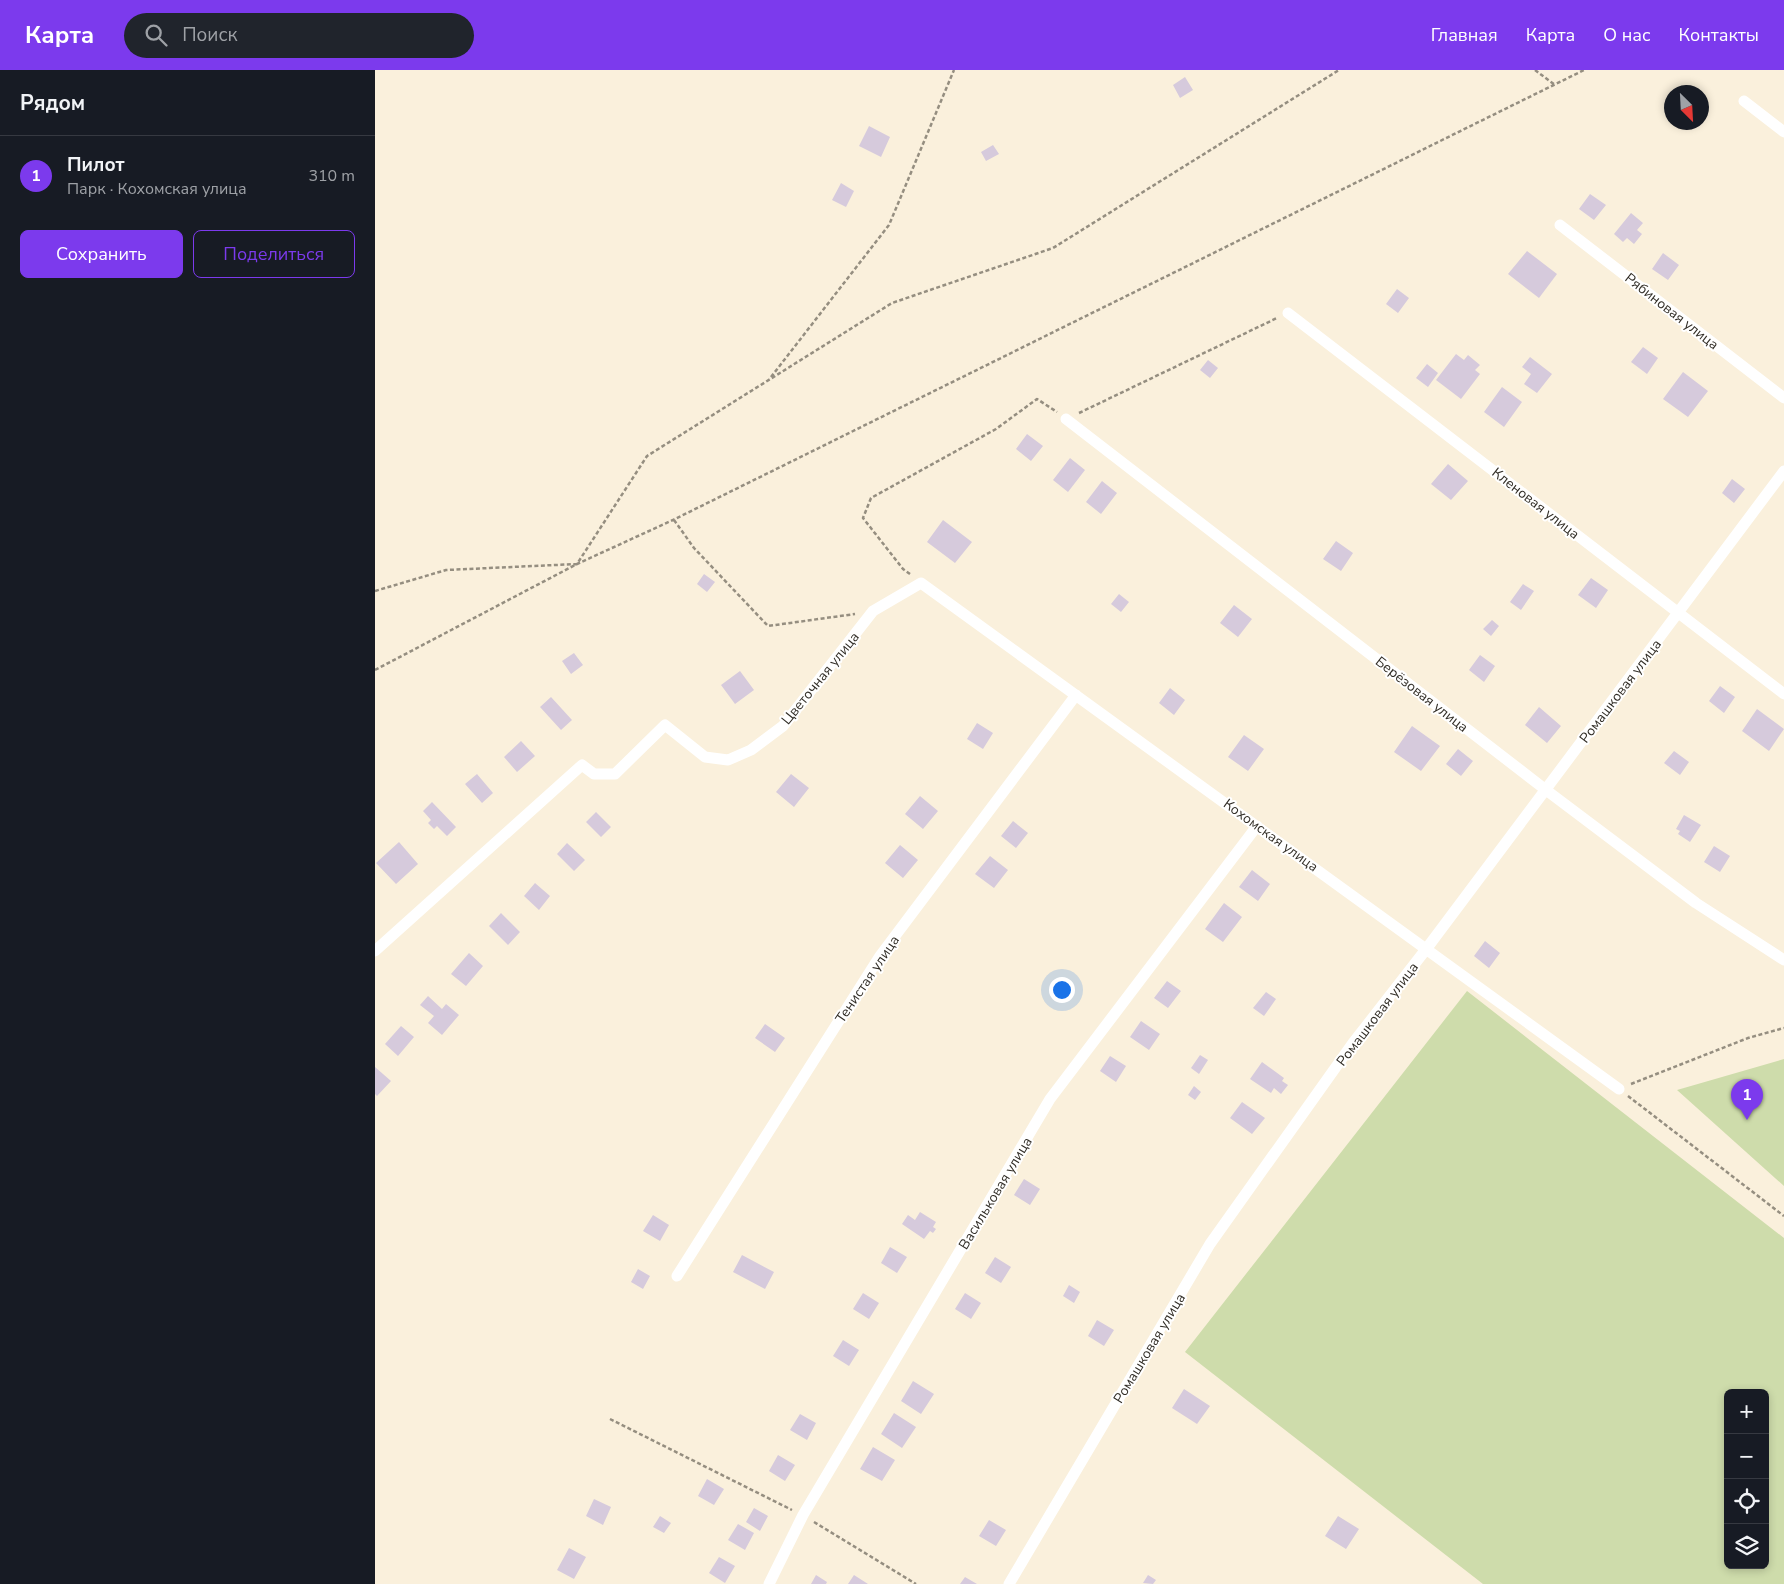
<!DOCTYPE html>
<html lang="ru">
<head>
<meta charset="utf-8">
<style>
	body { margin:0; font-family:"Nunito Sans",sans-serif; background:#20242c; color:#f1f3f6 }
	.controls { position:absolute; right:15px; bottom:15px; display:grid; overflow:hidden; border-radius:8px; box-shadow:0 2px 8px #0003 }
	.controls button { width:45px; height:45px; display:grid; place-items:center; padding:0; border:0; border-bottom:1px solid #363941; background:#171b24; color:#f1f3f6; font:25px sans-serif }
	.compass { position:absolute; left:1289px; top:15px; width:45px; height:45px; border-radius:50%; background:#171b24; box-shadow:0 2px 8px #0003; rotate:156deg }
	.you { position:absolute; left:686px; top:919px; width:18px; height:18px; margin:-12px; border:4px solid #fff; border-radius:50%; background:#1a73e8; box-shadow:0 0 0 8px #1a73e833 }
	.badge { display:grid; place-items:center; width:32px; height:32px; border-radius:50%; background:#7c3aed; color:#fff; font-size:16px; font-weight:700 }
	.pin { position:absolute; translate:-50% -41px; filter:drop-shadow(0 1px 2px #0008) }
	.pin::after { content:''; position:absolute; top:26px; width:18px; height:15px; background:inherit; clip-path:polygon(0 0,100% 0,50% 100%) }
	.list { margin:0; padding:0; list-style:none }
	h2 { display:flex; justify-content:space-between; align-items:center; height:65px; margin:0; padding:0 20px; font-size:21px }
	h2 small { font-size:16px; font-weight:400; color:#9ea1a6 }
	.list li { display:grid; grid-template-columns:32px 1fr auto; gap:15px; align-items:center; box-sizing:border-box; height:80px; padding:0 20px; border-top:1px solid #363941 }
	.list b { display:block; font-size:19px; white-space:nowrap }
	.list p { margin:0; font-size:16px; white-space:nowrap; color:#9ea1a6 }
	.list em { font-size:16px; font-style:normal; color:#9ea1a6 }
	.actions { display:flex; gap:10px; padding:15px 20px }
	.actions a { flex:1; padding:11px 0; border:1px solid #7c3aed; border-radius:8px; text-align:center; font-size:18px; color:#7c3aed }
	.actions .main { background:#7c3aed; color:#fff }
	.icon { flex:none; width:28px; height:28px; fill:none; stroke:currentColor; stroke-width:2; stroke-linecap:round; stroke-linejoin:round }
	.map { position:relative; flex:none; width:1409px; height:1514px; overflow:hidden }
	header { display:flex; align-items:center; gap:30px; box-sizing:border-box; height:70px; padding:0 25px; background:#7c3aed; color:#fff }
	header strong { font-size:24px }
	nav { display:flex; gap:28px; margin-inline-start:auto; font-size:18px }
	.search { width:350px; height:45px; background:#20242c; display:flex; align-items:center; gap:12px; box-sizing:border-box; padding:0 18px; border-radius:28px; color:#9ea1a6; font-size:19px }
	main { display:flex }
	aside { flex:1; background:#171b24 }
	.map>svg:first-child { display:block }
	.green { fill:#cedcab; fill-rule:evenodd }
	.building { fill:#d6cadc }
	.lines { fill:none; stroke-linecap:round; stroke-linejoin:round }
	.path { stroke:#958e80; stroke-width:2.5; stroke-dasharray:4 2.5; stroke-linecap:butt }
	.minor { stroke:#fff; stroke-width:11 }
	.labels { text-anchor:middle; stroke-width:4; stroke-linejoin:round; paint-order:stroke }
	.street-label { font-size:14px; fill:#312d26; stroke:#fff }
</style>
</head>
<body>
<header>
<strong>Карта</strong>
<div class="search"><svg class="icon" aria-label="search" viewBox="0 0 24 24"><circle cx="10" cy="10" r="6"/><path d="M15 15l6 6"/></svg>Поиск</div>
<nav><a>Главная</a><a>Карта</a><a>О нас</a><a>Контакты</a></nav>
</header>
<main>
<aside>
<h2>Рядом<small></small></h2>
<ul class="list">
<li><span class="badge">1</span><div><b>Пилот</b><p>Парк · Кохомская улица</p></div><em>310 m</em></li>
</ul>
<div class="actions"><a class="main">Сохранить</a><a>Поделиться</a></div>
</aside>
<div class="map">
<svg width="1409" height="1514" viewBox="0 0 1409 1514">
	<rect width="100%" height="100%" fill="#faf0dc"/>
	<!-- green -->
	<path class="green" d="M 1092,921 L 1409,1168 L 1409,1514 L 1108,1514 L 810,1282 ZM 1353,1323 L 1390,1323 L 1390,1495 L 1353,1495 Z
		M 1409,989 L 1409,1116 L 1302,1020 Z"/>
	<!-- building -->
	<path class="building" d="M 810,7 L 818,20 L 805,28 L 798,15 Z
		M 494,56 L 515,67 L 506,87 L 484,76 Z
		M 618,75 L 624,84 L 611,91 L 606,82 Z
		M 466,113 L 479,121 L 471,137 L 457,130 Z
		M 1215,124 L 1231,135 L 1219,150 L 1204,139 Z
		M 1256,143 L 1268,153 L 1262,160 L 1267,164 L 1259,174 L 1252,168 L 1248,172 L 1239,164 Z
		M 1152,181 L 1182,204 L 1164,228 L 1133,204 Z
		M 1288,183 L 1304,195 L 1293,210 L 1277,199 Z
		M 1022,219 L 1034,228 L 1023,243 L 1011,234 Z
		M 1268,277 L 1283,288 L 1272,304 L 1256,292 Z
		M 1081,284 L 1089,290 L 1093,285 L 1105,295 L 1100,300 L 1105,304 L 1086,329 L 1061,310 Z
		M 1155,287 L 1177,304 L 1162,323 L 1149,314 L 1156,304 L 1147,297 Z
		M 833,290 L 843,298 L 835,308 L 825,300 Z
		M 1052,294 L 1063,303 L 1053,317 L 1041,308 Z
		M 1308,302 L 1333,321 L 1313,347 L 1288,329 Z
		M 1127,317 L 1147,332 L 1129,357 L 1109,342 Z
		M 652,364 L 668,376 L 656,391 L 641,379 Z
		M 695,388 L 710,400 L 693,422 L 678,410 Z
		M 1073,394 L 1093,411 L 1076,430 L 1056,414 Z
		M 1357,409 L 1370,419 L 1359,433 L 1347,423 Z
		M 727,411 L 742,423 L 726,444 L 711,432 Z
		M 568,450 L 597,472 L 580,493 L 552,472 Z
		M 961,471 L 978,483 L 966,501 L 948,489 Z
		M 329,504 L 340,512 L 332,522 L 322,514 Z
		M 1216,508 L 1233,520 L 1221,538 L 1203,525 Z
		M 1148,514 L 1159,521 L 1146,540 L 1135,532 Z
		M 744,524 L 754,532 L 746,542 L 736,534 Z
		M 859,535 L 877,549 L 863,567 L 845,553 Z
		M 1117,550 L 1124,556 L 1116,566 L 1108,559 Z
		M 199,583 L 208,595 L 196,604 L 187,591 Z
		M 1105,585 L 1120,596 L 1109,612 L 1094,600 Z
		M 365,601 L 379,620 L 360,634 L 346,615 Z
		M 1345,616 L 1360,627 L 1349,643 L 1334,631 Z
		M 795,618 L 810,630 L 799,645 L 784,633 Z
		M 176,627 L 197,650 L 186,660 L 165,637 Z
		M 1164,637 L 1186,656 L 1172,673 L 1150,655 Z
		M 1382,639 L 1409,659 L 1394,681 L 1367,661 Z
		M 602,653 L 618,663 L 608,679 L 592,669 Z
		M 1037,656 L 1065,676 L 1046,701 L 1019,682 Z
		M 869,665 L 889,679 L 873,701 L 853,687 Z
		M 146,671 L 160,686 L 142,702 L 129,687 Z
		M 1083,679 L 1098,691 L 1086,706 L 1071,694 Z
		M 1299,681 L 1314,692 L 1305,705 L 1289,693 Z
		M 102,704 L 118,723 L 107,733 L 90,714 Z
		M 416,704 L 434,718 L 419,737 L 401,722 Z
		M 545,726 L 563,741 L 548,759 L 530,744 Z
		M 57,732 L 81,757 L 72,766 L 62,756 L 59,759 L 53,753 L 56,750 L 48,741 Z
		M 221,742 L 236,757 L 226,767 L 211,752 Z
		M 1309,745 L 1326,755 L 1315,772 L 1303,764 L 1305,761 L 1301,759 Z
		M 638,751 L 653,763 L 641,778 L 626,766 Z
		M 24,772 L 43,794 L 21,814 L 1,793 Z
		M 192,773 L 210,790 L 199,801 L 182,784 Z
		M 525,775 L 543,790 L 528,808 L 510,793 Z
		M 1339,776 L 1355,786 L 1345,802 L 1329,792 Z
		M 615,786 L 633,800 L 619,818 L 600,804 Z
		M 877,800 L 895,814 L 883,831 L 864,817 Z
		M 160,813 L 175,826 L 164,840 L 149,826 Z
		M 849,833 L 867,847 L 848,872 L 830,859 Z
		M 126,843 L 145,862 L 133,875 L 114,856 Z
		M 1110,871 L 1125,883 L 1114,898 L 1099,886 Z
		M 94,883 L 108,896 L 91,916 L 76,904 Z
		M 792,911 L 806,921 L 793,938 L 779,928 Z
		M 891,922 L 901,929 L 889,946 L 878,938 Z
		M 53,926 L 67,939 L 71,934 L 84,945 L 67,965 L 53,953 L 59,946 L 45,935 Z
		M 766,951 L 785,964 L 774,980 L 755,967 Z
		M 390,954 L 410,968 L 400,982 L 380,968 Z
		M 26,956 L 39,967 L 23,986 L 10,974 Z
		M 825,985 L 833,990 L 824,1004 L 816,998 Z
		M 735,986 L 751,996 L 741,1012 L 725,1001 Z
		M 887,992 L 909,1008 L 907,1011 L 913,1015 L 906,1024 L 899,1018 L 896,1023 L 875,1009 Z
		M 0,997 L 16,1011 L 2,1026 L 0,1024 Z
		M 819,1016 L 826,1022 L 820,1030 L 813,1025 Z
		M 867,1032 L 890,1048 L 877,1064 L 855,1048 Z
		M 649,1109 L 665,1119 L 655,1135 L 639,1125 Z
		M 545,1142 L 561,1152 L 558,1157 L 561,1159 L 558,1163 L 555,1161 L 549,1169 L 527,1154 L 533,1145 L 540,1150 Z
		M 278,1145 L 294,1155 L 285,1171 L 268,1161 Z
		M 515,1177 L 532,1187 L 522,1203 L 506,1193 Z
		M 367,1185 L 399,1202 L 390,1219 L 358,1202 Z
		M 620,1187 L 636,1197 L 626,1213 L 610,1203 Z
		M 263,1199 L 275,1206 L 268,1219 L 256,1212 Z
		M 694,1215 L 705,1222 L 699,1233 L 688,1226 Z
		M 488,1223 L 504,1233 L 494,1249 L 478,1239 Z
		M 590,1223 L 606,1233 L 596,1249 L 580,1239 Z
		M 722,1250 L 739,1260 L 729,1276 L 713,1266 Z
		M 468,1270 L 484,1280 L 474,1296 L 458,1286 Z
		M 538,1311 L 559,1324 L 546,1344 L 526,1331 Z
		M 809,1319 L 835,1336 L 822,1354 L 797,1338 Z
		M 519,1343 L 541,1357 L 527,1378 L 506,1364 Z
		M 425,1344 L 441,1353 L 432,1370 L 415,1360 Z
		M 498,1377 L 520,1390 L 507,1411 L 485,1399 Z
		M 403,1385 L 420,1395 L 410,1411 L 394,1401 Z
		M 332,1409 L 349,1419 L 339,1435 L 323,1426 Z
		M 219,1429 L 236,1437 L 228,1455 L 211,1446 Z
		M 379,1438 L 393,1446 L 385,1461 L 371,1452 Z
		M 285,1446 L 296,1453 L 289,1463 L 278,1457 Z
		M 963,1446 L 984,1459 L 971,1479 L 950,1466 Z
		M 614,1450 L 631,1460 L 621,1476 L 604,1466 Z
		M 363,1454 L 379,1463 L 370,1480 L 353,1470 Z
		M 194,1478 L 211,1487 L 199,1509 L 182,1500 Z
		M 344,1487 L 360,1496 L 350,1513 L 334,1503 Z
		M 441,1505 L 452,1512 L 451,1514 L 436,1514 Z
		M 479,1505 L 493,1514 L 473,1514 Z
		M 773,1505 L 781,1510 L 778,1514 L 768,1513 Z
		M 590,1507 L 602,1514 L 585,1514 Z"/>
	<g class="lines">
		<!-- path -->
		<path class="path" d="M 1160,0 L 1180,15
			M 396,307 L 514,155 L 579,0
			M 704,343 L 902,248
			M 299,450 L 319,478 L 393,556 L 480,544
			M 535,504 L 528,499 L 488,448 L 496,428 L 621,359 L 662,329 L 682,342
			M 0,521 L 71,500 L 202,494 L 272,386 L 517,233 L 678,178 L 964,0
			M 0,600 L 202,494 L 298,450 L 1209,0
			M 1256,1014 L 1373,968 L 1409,958
			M 1253,1026 L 1409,1146
			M 235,1349 L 417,1440
			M 439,1452 L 541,1514"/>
		<!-- minor -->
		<path class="minor" d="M 1369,31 L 1409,62
			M 1185,155 L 1409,328
			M 913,243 L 1409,624
			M 691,349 L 1171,720 L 1321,833 L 1409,890
			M 0,881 L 207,695 L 219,704 L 240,704 L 290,655 L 330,687 L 353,690 L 376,680 L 408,656 L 498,541 L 546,513 L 1244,1019
			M 302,1206 L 505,886 L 701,625
			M 394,1514 L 428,1445 L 675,1029 L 882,756
			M 634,1514 L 835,1174 L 978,973 L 1052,878 L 1409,401"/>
	</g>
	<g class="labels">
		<!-- street labels -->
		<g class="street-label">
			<text transform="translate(1297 241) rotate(38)" y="5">Рябиновая улица</text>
			<text transform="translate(1161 433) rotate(38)" y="5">Кленовая улица</text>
			<text transform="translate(445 608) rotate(-51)" y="5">Цветочная улица</text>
			<text transform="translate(1245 621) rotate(-53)" y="5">Ромашковая улица</text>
			<text transform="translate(1047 624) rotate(38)" y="5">Берёзовая улица</text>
			<text transform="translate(896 765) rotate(36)" y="5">Кохомская улица</text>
			<text transform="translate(492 909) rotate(-56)" y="5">Тенистая улица</text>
			<text transform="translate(1002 944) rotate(-53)" y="5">Ромашковая улица</text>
			<text transform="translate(620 1123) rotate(-59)" y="5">Васильковая улица</text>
			<text transform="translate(774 1278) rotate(-59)" y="5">Ромашковая улица</text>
		</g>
	</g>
</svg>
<div class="controls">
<button>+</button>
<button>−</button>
<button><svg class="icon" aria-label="locate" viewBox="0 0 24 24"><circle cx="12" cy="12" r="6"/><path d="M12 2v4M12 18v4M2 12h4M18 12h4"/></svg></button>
<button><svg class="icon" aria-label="layers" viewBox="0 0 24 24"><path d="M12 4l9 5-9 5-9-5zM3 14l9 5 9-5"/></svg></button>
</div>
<svg class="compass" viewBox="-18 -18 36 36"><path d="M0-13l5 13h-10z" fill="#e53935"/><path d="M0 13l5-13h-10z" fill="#9ea1a6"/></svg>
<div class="you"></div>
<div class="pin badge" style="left:1372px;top:1050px">1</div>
</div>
</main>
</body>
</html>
